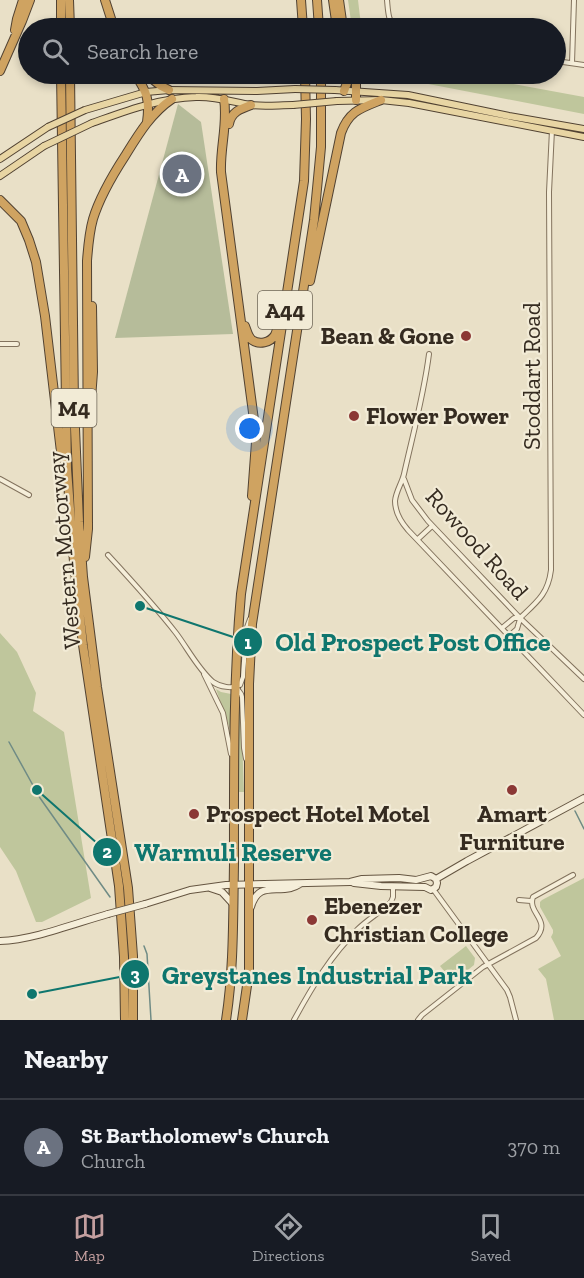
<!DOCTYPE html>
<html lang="en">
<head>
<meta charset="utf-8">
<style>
	body { margin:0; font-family:"Zilla Slab",serif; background:#20242c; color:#f1f3f6 }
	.you { position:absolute; left:250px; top:429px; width:21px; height:21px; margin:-15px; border:4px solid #fff; border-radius:50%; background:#1a73e8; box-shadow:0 0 0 9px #1a73e833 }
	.badge { display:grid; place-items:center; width:39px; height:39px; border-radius:50%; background:#c39f9f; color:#fff; font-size:20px; font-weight:700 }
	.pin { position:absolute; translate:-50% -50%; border:3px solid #fff; box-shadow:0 2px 6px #0006 }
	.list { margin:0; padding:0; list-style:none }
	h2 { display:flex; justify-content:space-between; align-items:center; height:78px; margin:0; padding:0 24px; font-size:26px }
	h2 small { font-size:20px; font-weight:400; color:#9ea1a6 }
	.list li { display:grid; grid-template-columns:39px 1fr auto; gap:18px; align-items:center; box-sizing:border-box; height:96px; padding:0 24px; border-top:2px solid #363941 }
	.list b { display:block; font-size:22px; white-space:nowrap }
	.list p { margin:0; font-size:20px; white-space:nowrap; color:#9ea1a6 }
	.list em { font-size:20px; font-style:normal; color:#9ea1a6 }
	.icon { flex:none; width:33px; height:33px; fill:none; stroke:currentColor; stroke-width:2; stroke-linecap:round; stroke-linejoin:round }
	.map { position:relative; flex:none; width:584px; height:1020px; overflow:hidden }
	.search { position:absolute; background:#171b24; box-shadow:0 3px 9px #0003; left:18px; right:18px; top:18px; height:66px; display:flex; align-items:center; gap:15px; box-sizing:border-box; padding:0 21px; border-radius:33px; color:#9ea1a6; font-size:22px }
	.sheet { height:174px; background:#171b24 }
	nav { display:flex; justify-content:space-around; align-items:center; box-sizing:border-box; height:84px; border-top:2px solid #363941; background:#171b24; font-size:16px; color:#9ea1a6 }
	nav a { display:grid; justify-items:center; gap:3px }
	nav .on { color:#c39f9f }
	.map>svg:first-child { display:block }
	.green { fill:#bfc69c }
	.cemetery { fill:#b6bc9a }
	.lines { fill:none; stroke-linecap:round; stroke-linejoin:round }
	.stream { stroke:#6f8b85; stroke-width:1.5 }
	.street-casing { stroke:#83735e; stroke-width:6 }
	.secondary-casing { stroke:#655541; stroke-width:8 }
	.primary-casing { stroke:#514232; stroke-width:8 }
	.highway-casing { stroke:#514232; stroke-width:10 }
	.street { stroke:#f5eed9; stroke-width:4 }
	.secondary { stroke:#f5eed9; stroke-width:6 }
	.primary { stroke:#e8d5a3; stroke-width:6 }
	.highway { stroke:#cfa361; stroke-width:8 }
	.secondary-bridge-casing { stroke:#655541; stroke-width:8; stroke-linecap:butt }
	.primary-bridge-casing { stroke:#514232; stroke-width:8; stroke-linecap:butt }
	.secondary-bridge { stroke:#f5eed9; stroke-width:6 }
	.primary-bridge { stroke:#e8d5a3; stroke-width:6 }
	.poi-dot { fill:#8b3835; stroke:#f2ebd6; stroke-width:2 }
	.labels { text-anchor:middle; stroke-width:4.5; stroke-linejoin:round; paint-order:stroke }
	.shield { fill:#f2ebd6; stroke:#6e6557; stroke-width:1.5 }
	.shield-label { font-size:22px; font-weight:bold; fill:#352b20 }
	.poi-label { font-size:24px; font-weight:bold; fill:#352b20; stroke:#f2ebd6; text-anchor:start }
	.street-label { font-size:24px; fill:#352b20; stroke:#f2ebd6 }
	.leader { fill:none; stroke:#0f766e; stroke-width:2 }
	.callout-dot { fill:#0f766e; stroke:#f2ebd6; stroke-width:2 }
	.mark-label { font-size:18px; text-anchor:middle; font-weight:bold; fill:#fff }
	.callout-label { font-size:26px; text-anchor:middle; font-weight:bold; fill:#0f766e; stroke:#f2ebd6; stroke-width:4.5; stroke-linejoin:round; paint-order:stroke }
</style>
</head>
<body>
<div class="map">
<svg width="584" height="1020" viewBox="0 0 584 1020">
	<rect width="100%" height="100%" fill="#e9e0c7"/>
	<!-- green -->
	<path class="green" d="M 348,0 L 358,0 L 360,17 L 364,28 L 352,28 Z
		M 383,74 L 460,74 L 584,97 L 584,114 L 387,76 Z
		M 0,633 L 17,652 L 36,693 L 33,711 L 64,732 L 91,898 L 42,922 L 36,922 L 16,871 L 0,847 Z
		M 216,689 L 221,692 L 231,694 L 232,696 L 231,732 Z
		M 239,710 L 241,710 L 244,792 L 238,792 Z
		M 584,878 L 584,1020 L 554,1020 L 546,979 L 538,969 L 561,956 L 551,937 L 553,933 L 553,930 L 540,907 L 540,902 L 542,900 Z
		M 466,946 L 475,958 L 474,965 L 453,982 L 440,966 Z"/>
	<!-- cemetery -->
	<path class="cemetery" d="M 178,104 L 201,122 L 233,334 L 115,338 Z"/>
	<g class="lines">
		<!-- stream -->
		<path class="stream" d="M 9,742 L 40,798 L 110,897
			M 575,811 L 584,829
			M 144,946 L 147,954 L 151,1020"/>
		<!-- street casing -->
		<g class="street-casing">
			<path id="street" d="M 387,0 C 388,10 388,21 395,28
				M 556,61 L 584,65
				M 572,63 L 574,0
				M 0,344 L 17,344
				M 429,354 C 424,394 413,434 404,474 C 402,483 396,491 395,501 C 395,512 401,522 408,530 L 584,715
				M 0,479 L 29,495
				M 404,479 L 412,500 L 428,521 L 520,618 L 584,679
				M 418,539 L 432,526
				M 108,555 C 132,581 155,606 176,633 C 188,649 198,669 213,682 C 220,687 232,689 240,685 L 243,677 L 246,630 L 250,619
				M 502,628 L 514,618 L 520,618 C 537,602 548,594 551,570 L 549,192 L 552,130
				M 509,636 L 517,629 L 520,619
				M 204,674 L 223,713 L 231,754
				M 236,687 L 241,694 L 242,697 L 244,748 L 246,759
				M 433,889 L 507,990 L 510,997 L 516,1020
				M 519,900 L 531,901
				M 294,1020 C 312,987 331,955 358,929 C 368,919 381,912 391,902 L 393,897 L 393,887
				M 418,1020 L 422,1015 L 483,967 L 536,938 C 552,920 527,913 533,897 L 573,875"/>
		</g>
		<!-- secondary casing -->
		<g class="secondary-casing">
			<path id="secondary" d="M 436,879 L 467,861 L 584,798
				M 354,883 L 381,886 L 425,887 L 431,890 L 436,887 L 437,883 L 436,879
				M 210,888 L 222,892 L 233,904
				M 145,904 L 190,890 L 226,885 L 350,882 L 362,879 L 399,878 L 416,880 L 431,876 L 436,879
				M 251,907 C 258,883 272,892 291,888 C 294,887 297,886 300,884
				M 0,941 C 33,940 76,923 108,914"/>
		</g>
		<!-- primary casing -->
		<g class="primary-casing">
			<path id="primary" d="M 335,90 L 408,95 L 509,116 L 584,129
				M 337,101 L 381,100 L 409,103 L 584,137
				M 85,110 L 146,92 L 169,90 L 257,91 L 295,89
				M 92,123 C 126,111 159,98 196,97 C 215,96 233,102 251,105 C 265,107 279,105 293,105
				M 0,159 L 48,127
				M 0,176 L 44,146"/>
		</g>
		<!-- highway casing -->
		<g class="highway-casing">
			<path id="highway" d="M 61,0 L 61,28
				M 69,0 L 70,28
				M 105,0 L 114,28
				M 301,0 L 303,28
				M 317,0 L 319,28
				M 333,0 L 337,28
				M 339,0 L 343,28
				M 15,30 L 17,19 L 23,0
				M 0,71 L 22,21 L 30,0
				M 61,74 L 67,469 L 74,562 L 83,645 L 119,886 L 124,957 L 125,1020
				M 70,74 L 74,405 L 79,522 L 83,577 L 97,687 L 128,888 L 133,956 L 133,1020
				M 135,74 C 147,92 150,100 147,122
				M 146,74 L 161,86 L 169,90
				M 354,74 L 356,83 L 356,100
				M 344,91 L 347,83 L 347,74
				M 224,99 C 228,123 220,147 221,172 L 254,420 L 256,442 L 252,496
				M 229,124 C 231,112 240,109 251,105
				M 0,200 L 21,221 L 29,240 L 36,262 L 45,316 L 61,452 L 65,462
				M 310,281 L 341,133 C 349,111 361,108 381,100
				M 245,326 C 247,331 248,337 252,340 C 259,345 270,343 275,335 C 277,331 278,325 279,320
				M 91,399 L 93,372 L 92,306
				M 85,557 L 88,529 L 87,261 C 88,247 89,233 93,219 C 100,196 112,176 125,156 C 138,135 151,113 172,99
				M 226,1020 C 234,968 233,916 234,864 C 234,774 233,684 241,594 L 304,181 L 306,119 L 305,74
				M 242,1020 L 249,972 L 249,684 L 252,624 L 314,220 L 321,147 L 321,74"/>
		</g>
		<!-- street -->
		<use href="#street" class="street"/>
		<!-- secondary -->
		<use href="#secondary" class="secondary"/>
		<!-- primary -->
		<use href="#primary" class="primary"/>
		<!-- highway -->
		<use href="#highway" class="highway"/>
		<!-- secondary-bridge casing -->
		<g class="secondary-bridge-casing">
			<path id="secondary-bridge" d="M 108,914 L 145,904"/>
		</g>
		<!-- primary-bridge casing -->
		<g class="primary-bridge-casing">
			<path id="primary-bridge" d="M 295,89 L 335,90
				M 293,105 L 337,101
				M 48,127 L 85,110
				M 44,146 L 92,123"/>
		</g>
		<!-- secondary-bridge -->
		<use href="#secondary-bridge" class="secondary-bridge"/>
		<!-- primary-bridge -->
		<use href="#primary-bridge" class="primary-bridge"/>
	</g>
	<!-- markers -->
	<g class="poi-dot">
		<circle cx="466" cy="336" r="6"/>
		<circle cx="354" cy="416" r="6"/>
		<circle cx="512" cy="790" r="6"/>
		<circle cx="194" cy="814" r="6"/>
		<circle cx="312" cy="920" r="6"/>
	</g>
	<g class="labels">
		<!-- shield labels -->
		<g class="shield">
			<rect x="258" y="291" width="54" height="38" rx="4.5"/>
			<rect x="51.5" y="389" width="45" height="38" rx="4.5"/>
		</g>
		<g class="shield-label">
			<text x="285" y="318">A44</text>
			<text x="74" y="416">M4</text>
		</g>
		<!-- poi labels -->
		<g class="poi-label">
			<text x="454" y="344" text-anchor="end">Bean &amp; Gone</text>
			<text x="366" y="424">Flower Power</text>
			<text x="206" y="822">Prospect Hotel Motel</text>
			<text x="512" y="822" text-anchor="middle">Amart<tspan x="512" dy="28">Furniture</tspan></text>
			<text x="324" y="914">Ebenezer<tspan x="324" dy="28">Christian College</tspan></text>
		</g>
		<!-- street labels -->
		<g class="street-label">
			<text transform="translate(532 376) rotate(-90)" y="8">Stoddart Road</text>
			<text transform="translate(477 544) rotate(48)" y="8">Rowood Road</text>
			<text transform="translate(64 550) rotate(-95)" y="8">Western Motorway</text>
		</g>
	</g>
	<!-- callouts -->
	<path class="leader" d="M140 606L248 642M37 790L107 852M32 994L135 974"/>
	<g class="callout-dot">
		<circle cx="140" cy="606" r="6"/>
		<circle cx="37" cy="790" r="6"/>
		<circle cx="32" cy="994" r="6"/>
		<circle cx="248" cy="642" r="15"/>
		<circle cx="107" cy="852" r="15"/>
		<circle cx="135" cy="974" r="15"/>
	</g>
	<g class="mark-label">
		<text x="248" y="649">1</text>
		<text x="107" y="858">2</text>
		<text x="135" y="981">3</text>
	</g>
	<g class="callout-label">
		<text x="413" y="651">Old Prospect Post Office</text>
		<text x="233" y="861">Warmuli Reserve</text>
		<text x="317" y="984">Greystanes Industrial Park</text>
	</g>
</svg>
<div class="you"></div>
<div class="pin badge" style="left:182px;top:174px;background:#6b7280">A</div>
<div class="search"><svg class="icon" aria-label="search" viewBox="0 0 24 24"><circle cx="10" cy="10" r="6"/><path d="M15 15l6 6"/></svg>Search here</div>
</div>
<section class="sheet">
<h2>Nearby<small></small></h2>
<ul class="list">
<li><span class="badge" style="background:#6b7280">A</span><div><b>St Bartholomew's Church</b><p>Church</p></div><em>370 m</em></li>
</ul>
</section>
<nav>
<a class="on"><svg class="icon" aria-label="map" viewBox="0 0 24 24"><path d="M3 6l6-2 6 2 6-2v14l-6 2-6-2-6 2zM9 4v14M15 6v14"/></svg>Map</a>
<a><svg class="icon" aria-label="directions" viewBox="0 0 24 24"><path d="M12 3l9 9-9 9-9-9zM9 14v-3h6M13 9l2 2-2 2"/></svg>Directions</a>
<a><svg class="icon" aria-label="saved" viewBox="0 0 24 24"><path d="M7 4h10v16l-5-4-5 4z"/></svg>Saved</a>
</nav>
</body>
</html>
